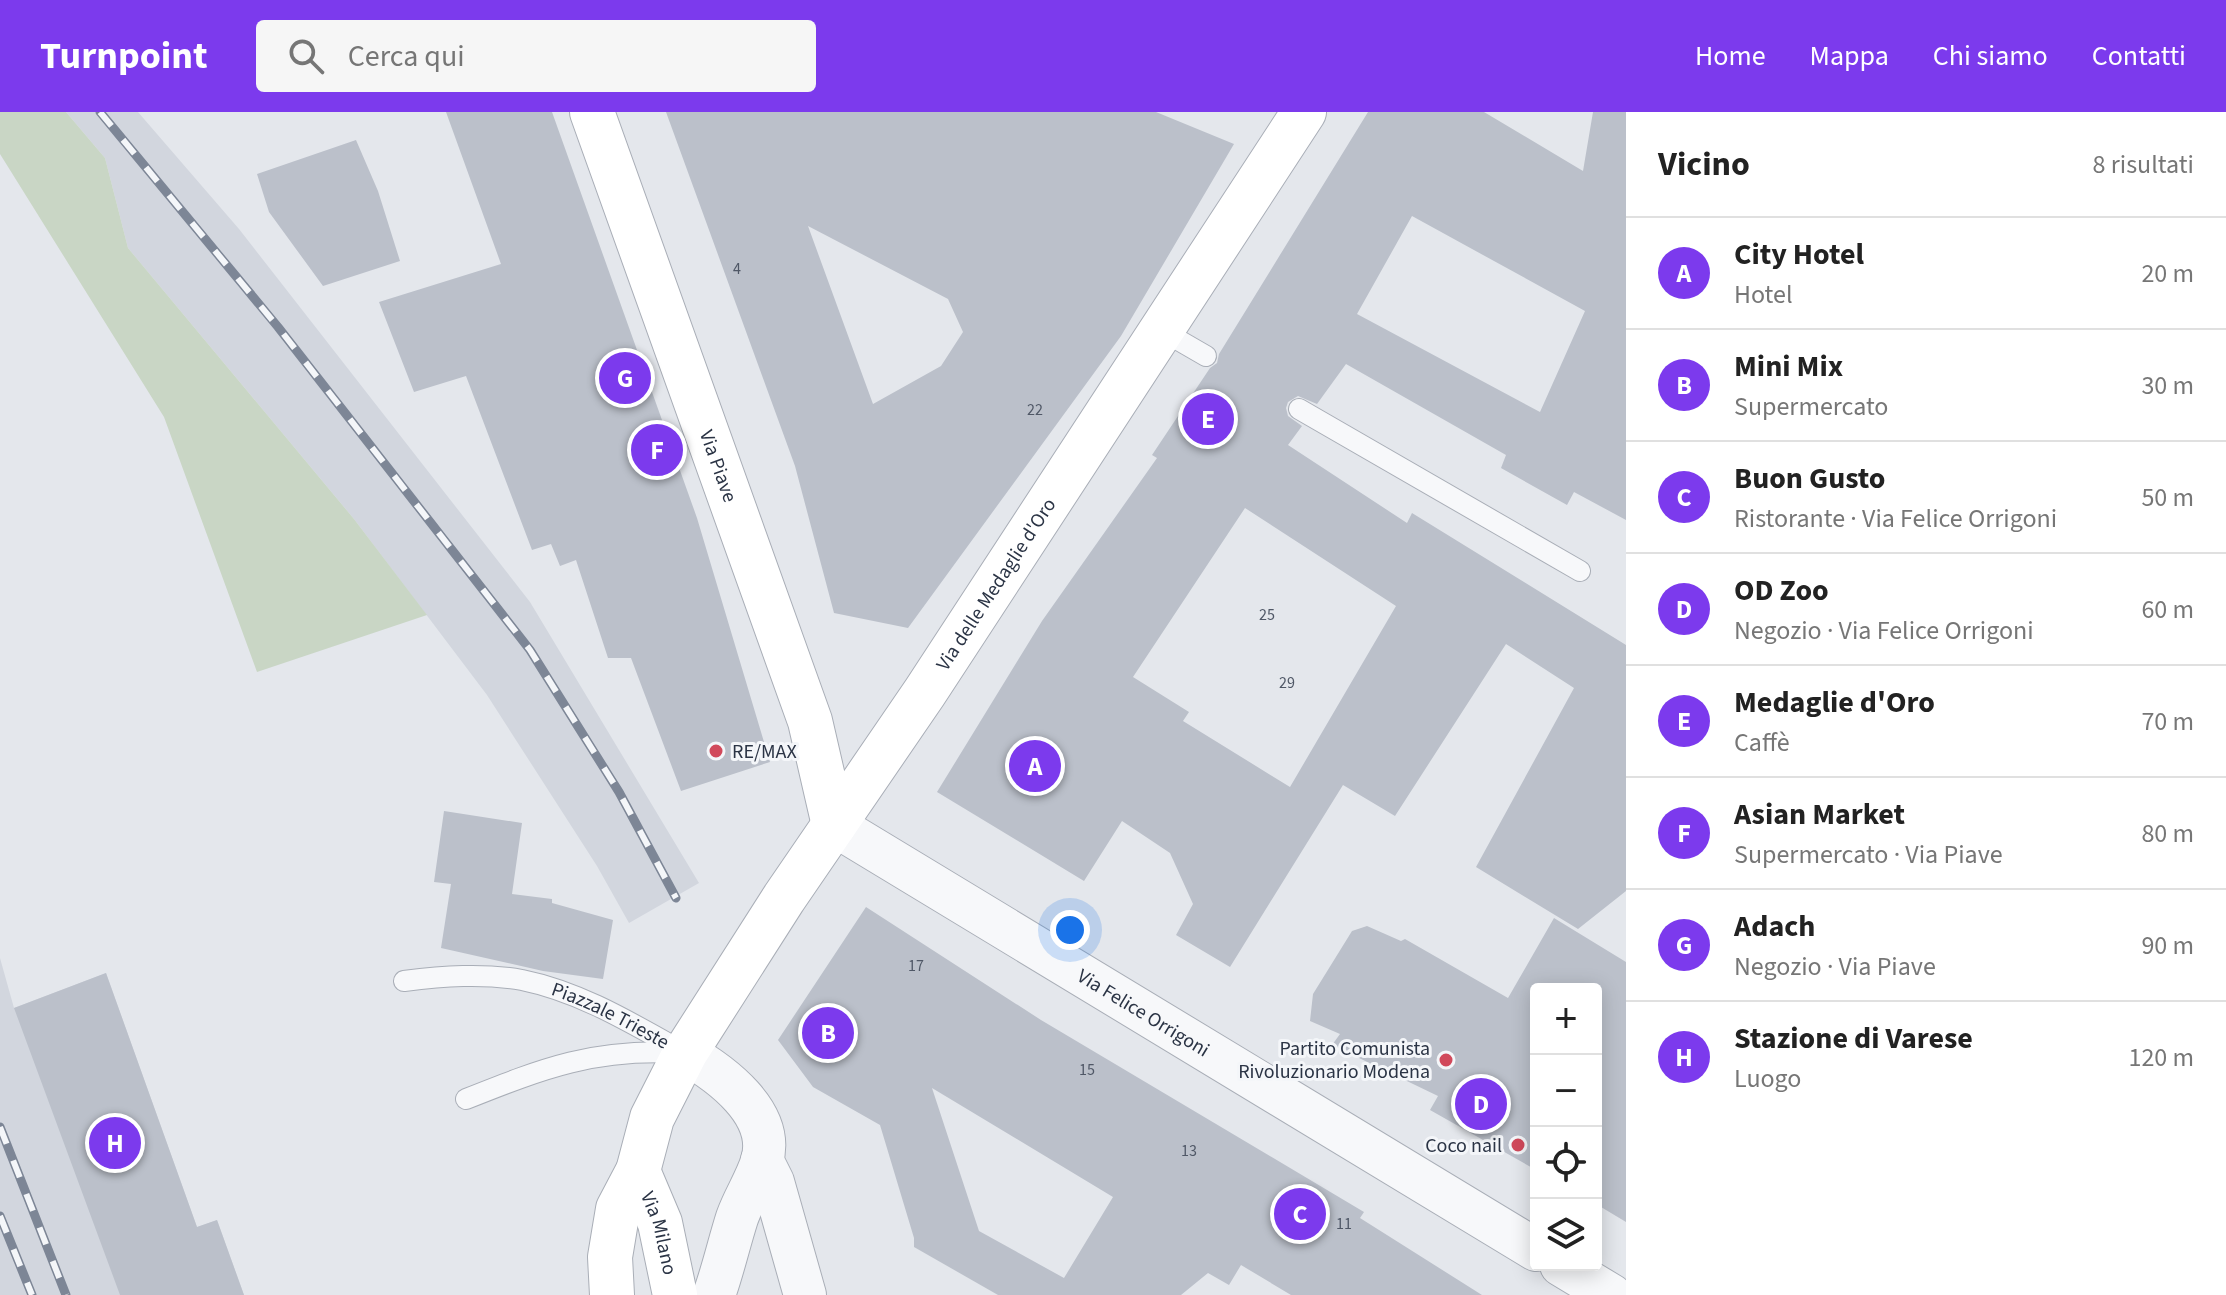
<!DOCTYPE html>
<html lang="it">
<head>
<meta charset="utf-8">
<style>
	body { margin:0; font-family:"Source Sans 3",sans-serif; background:#f6f6f6; color:#222 }
	.controls { position:absolute; right:24px; bottom:24px; display:grid; overflow:hidden; border-radius:8px; box-shadow:0 4px 20px #0003 }
	.controls button { width:72px; height:72px; display:grid; place-items:center; padding:0; border:0; border-bottom:2px solid #e0e0e0; background:#fff; color:#222; font:40px sans-serif }
	.you { position:absolute; left:1070px; top:818px; width:28px; height:28px; margin:-20px; border:6px solid #fff; border-radius:50%; background:#1a73e8; box-shadow:0 0 0 12px #1a73e833 }
	.badge { display:grid; place-items:center; width:52px; height:52px; border-radius:50%; background:#7c3aed; color:#fff; font-size:26px; font-weight:700 }
	.pin { position:absolute; translate:-50% -50%; border:4px solid #fff; box-shadow:0 2px 8px #0006 }
	.list { margin:0; padding:0; list-style:none }
	h2 { display:flex; justify-content:space-between; align-items:center; height:104px; margin:0; padding:0 32px; font-size:34px }
	h2 small { font-size:26px; font-weight:400; color:#767676 }
	.list li { display:grid; grid-template-columns:52px 1fr auto; gap:24px; align-items:center; box-sizing:border-box; height:112px; padding:0 32px; border-top:2px solid #e0e0e0 }
	.list b { display:block; font-size:30px; white-space:nowrap }
	.list p { margin:0; font-size:26px; white-space:nowrap; color:#767676 }
	.list em { font-size:26px; font-style:normal; color:#767676 }
	.icon { flex:none; width:44px; height:44px; fill:none; stroke:currentColor; stroke-width:2; stroke-linecap:round; stroke-linejoin:round }
	.map { position:relative; flex:none; width:1626px; height:1183px; overflow:hidden }
	header { display:flex; align-items:center; gap:48px; box-sizing:border-box; height:112px; padding:0 40px; background:#7c3aed; color:#fff }
	header strong { font-size:38px }
	nav { display:flex; gap:44px; margin-inline-start:auto; font-size:28px }
	.search { width:560px; height:72px; background:#f6f6f6; display:flex; align-items:center; gap:20px; box-sizing:border-box; padding:0 28px; border-radius:8px; color:#767676; font-size:30px }
	main { display:flex }
	aside { flex:1; background:#fff }
	.map>svg:first-child { display:block }
	.built { fill:#d2d6de }
	.green { fill:#c9d6c5 }
	.building { fill:#bbc0ca; fill-rule:evenodd }
	.lines { fill:none; stroke-linecap:round; stroke-linejoin:round }
	.lane-casing { stroke:#a9aeb7; stroke-width:22 }
	.street-casing { stroke:#a9aeb7; stroke-width:44 }
	.secondary-casing { stroke:#a9aeb7; stroke-width:46 }
	.lane { stroke:#f7f8fa; stroke-width:20 }
	.street { stroke:#f7f8fa; stroke-width:42 }
	.secondary { stroke:#fff; stroke-width:44 }
	.rail-casing { stroke:#7d8696; stroke-width:9 }
	.rail { stroke:#f4f6f9; stroke-width:6; stroke-dasharray:18; stroke-linecap:butt }
	.poi-dot { fill:#d1495b; stroke:#f4f6f9; stroke-width:3 }
	.labels { text-anchor:middle; stroke-width:6; stroke-linejoin:round; paint-order:stroke }
	.number-label { font-size:16px; fill:#4f5766 }
	.street-label { font-size:20px; fill:#2b3445; stroke:#f4f6f9 }
	.poi-label { font-size:20px; fill:#2b3445; stroke:#f4f6f9; text-anchor:end }
</style>
</head>
<body>
<header>
<strong>Turnpoint</strong>
<div class="search"><svg class="icon" aria-label="search" viewBox="0 0 24 24"><circle cx="10" cy="10" r="6"/><path d="M15 15l6 6"/></svg>Cerca qui</div>
<nav><a>Home</a><a>Mappa</a><a>Chi siamo</a><a>Contatti</a></nav>
</header>
<main>
<div class="map">
<svg width="1626" height="1183" viewBox="0 0 1626 1183">
	<rect width="100%" height="100%" fill="#e4e7ec"/>
	<!-- built -->
	<path class="built" d="M 66,0 L 138,0 L 239,117 L 530,490 L 699,771 L 629,811 L 597,754 L 487,583 L 354,407 L 128,136 L 105,46 Z
		M 0,846 L 14,896 L 106,861 L 197,1115 L 217,1108 L 244,1183 L 0,1183 Z"/>
	<!-- green -->
	<path class="green" d="M 0,0 L 66,0 L 105,46 L 128,136 L 354,407 L 427,503 L 257,560 L 164,305 L 0,42 Z"/>
	<!-- building -->
	<path class="building" d="M 446,0 L 552,0 L 697,406 L 770,650 L 681,679 L 631,546 L 608,546 L 576,448 L 560,454 L 551,432 L 532,438 L 466,264 L 414,280 L 379,190 L 501,152 Z
		M 666,0 L 1156,0 L 1234,32 L 1121,224 L 908,516 L 834,501 L 795,354 ZM 808,114 L 948,187 L 963,220 L 941,254 L 873,292 Z
		M 1368,0 L 1484,0 L 1583,59 L 1593,0 L 1626,0 L 1626,408 L 1574,380 L 1567,393 L 1501,356 L 1506,343 L 1346,252 L 1317,292 L 1298,284 L 1288,290 L 1286,296 L 1288,304 L 1302,314 L 1288,333 L 1407,411 L 1412,401 L 1626,533 L 1626,779 L 1578,817 L 1476,755 L 1574,576 L 1506,532 L 1395,704 L 1343,673 L 1230,855 L 1176,823 L 1193,792 L 1170,741 L 1122,709 L 1084,769 L 937,680 L 1042,509 L 1157,346 L 1152,343 L 1210,256 L 1217,251 L 1219,242 ZM 1412,104 L 1585,199 L 1540,300 L 1357,202 ZM 1245,396 L 1396,494 L 1290,675 L 1183,609 L 1189,600 L 1133,565 Z
		M 356,28 L 378,79 L 400,149 L 323,174 L 269,100 L 257,62 Z
		M 444,699 L 522,711 L 512,782 L 552,787 L 552,791 L 613,808 L 603,867 L 543,859 L 441,836 L 451,772 L 434,770 Z
		M 866,795 L 1041,908 L 1364,1100 L 1360,1106 L 1482,1183 L 1291,1183 L 1241,1153 L 1229,1173 L 1208,1161 L 1181,1183 L 998,1183 L 914,1135 L 914,1126 L 880,1013 L 813,975 L 778,928 ZM 932,976 L 1113,1085 L 1064,1166 L 979,1119 Z
		M 1554,806 L 1626,850 L 1626,1110 L 1596,1092 L 1596,877 L 1536,877 L 1536,1058 L 1430,998 L 1438,984 L 1332,933 L 1340,922 L 1310,909 L 1313,882 L 1352,819 L 1367,814 L 1401,829 L 1405,827 L 1508,886 Z
		M 106,861 L 197,1115 L 217,1108 L 244,1183 L 120,1183 L 14,896 Z"/>
	<g class="lines">
		<!-- lane casing -->
		<g class="lane-casing">
			<g id="lane">
				<path d="M 1161,218 L 1206,244"/>
				<path d="M 1299,297 L 1580,459"/>
				<path id="s1" d="M 404,869 C 443,864 483,861 522,868 C 581,880 633,912 685,941"/>
				<path d="M 466,987 C 544,956 595,936 681,941"/>
			</g>
		</g>
		<!-- street casing -->
		<g class="street-casing">
			<g id="street">
				<path id="s2" d="M 834,713 L 1536,1138"/>
				<path d="M 685,941 C 720,961 776,1001 762,1049 C 756,1069 744,1086 737,1106 C 729,1131 723,1158 714,1183"/>
				<path d="M 762,1048 L 773,1070 L 805,1183"/>
				<path d="M 1561,1153 L 1611,1183"/>
			</g>
		</g>
		<!-- secondary casing -->
		<g class="secondary-casing">
			<g id="secondary">
				<path id="s3" d="M 592,0 L 810,609 L 834,713"/>
				<path id="s4" d="M 638,1059 L 660,1111 L 675,1183"/>
				<path id="s5" d="M 612,1183 L 610,1145 L 618,1097 L 638,1059 L 652,1006 L 685,941 L 784,786 L 925,580 L 1304,0"/>
			</g>
		</g>
		<!-- lane -->
		<use href="#lane" class="lane"/>
		<!-- street -->
		<use href="#street" class="street"/>
		<!-- secondary -->
		<use href="#secondary" class="secondary"/>
		<!-- rail casing -->
		<g class="rail-casing">
			<path id="rail" d="M 100,0 L 278,215 L 530,538 L 619,680 L 676,786
				M 0,1015 L 66,1183
				M 0,1104 L 32,1183"/>
		</g>
		<!-- rail -->
		<use href="#rail" class="rail"/>
	</g>
	<!-- markers -->
	<g class="poi-dot">
		<circle cx="716" cy="639" r="8"/>
		<circle cx="1446" cy="948" r="8"/>
		<circle cx="1518" cy="1033" r="8"/>
	</g>
	<g class="labels">
		<!-- number labels -->
		<g class="number-label">
			<text x="737" y="162">4</text>
			<text x="1035" y="303">22</text>
			<text x="1267" y="508">25</text>
			<text x="1287" y="576">29</text>
			<text x="916" y="859">17</text>
			<text x="1087" y="963">15</text>
			<text x="1189" y="1044">13</text>
			<text x="1344" y="1117">11</text>
		</g>
		<!-- street labels -->
		<g class="street-label">
			<text dy="7" stroke="none"><textPath href="#s3" startOffset="376">Via Piave</textPath></text>
			<text dy="7" stroke="none"><textPath href="#s5" startOffset="820">Via delle Medaglie d'Oro</textPath></text>
			<text dy="7" stroke="none"><textPath href="#s2" startOffset="362">Via Felice Orrigoni</textPath></text>
			<text dy="7" stroke="none"><textPath href="#s1" startOffset="214">Piazzale Trieste</textPath></text>
			<text dy="7" stroke="none"><textPath href="#s4" startOffset="66">Via Milano</textPath></text>
		</g>
		<!-- poi labels -->
		<g class="poi-label">
			<text x="732" y="646" text-anchor="start">RE/MAX</text>
			<text x="1430" y="943">Partito Comunista<tspan x="1430" dy="23">Rivoluzionario Modena</tspan></text>
			<text x="1502" y="1040">Coco nail</text>
		</g>
	</g>
</svg>
<div class="controls">
<button>+</button>
<button>−</button>
<button><svg class="icon" aria-label="locate" viewBox="0 0 24 24"><circle cx="12" cy="12" r="6"/><path d="M12 2v4M12 18v4M2 12h4M18 12h4"/></svg></button>
<button><svg class="icon" aria-label="layers" viewBox="0 0 24 24"><path d="M12 4l9 5-9 5-9-5zM3 14l9 5 9-5"/></svg></button>
</div>
<div class="you"></div>
<div class="pin badge" style="left:1035px;top:654px">A</div>
<div class="pin badge" style="left:828px;top:921px">B</div>
<div class="pin badge" style="left:1300px;top:1102px">C</div>
<div class="pin badge" style="left:1481px;top:992px">D</div>
<div class="pin badge" style="left:1208px;top:307px">E</div>
<div class="pin badge" style="left:657px;top:338px">F</div>
<div class="pin badge" style="left:625px;top:266px">G</div>
<div class="pin badge" style="left:115px;top:1031px">H</div>
</div>
<aside>
<h2>Vicino<small>8 risultati</small></h2>
<ul class="list">
<li><span class="badge">A</span><div><b>City Hotel</b><p>Hotel</p></div><em>20 m</em></li>
<li><span class="badge">B</span><div><b>Mini Mix</b><p>Supermercato</p></div><em>30 m</em></li>
<li><span class="badge">C</span><div><b>Buon Gusto</b><p>Ristorante · Via Felice Orrigoni</p></div><em>50 m</em></li>
<li><span class="badge">D</span><div><b>OD Zoo</b><p>Negozio · Via Felice Orrigoni</p></div><em>60 m</em></li>
<li><span class="badge">E</span><div><b>Medaglie d'Oro</b><p>Caffè</p></div><em>70 m</em></li>
<li><span class="badge">F</span><div><b>Asian Market</b><p>Supermercato · Via Piave</p></div><em>80 m</em></li>
<li><span class="badge">G</span><div><b>Adach</b><p>Negozio · Via Piave</p></div><em>90 m</em></li>
<li><span class="badge">H</span><div><b>Stazione di Varese</b><p>Luogo</p></div><em>120 m</em></li>
</ul>
</aside>
</main>
</body>
</html>
